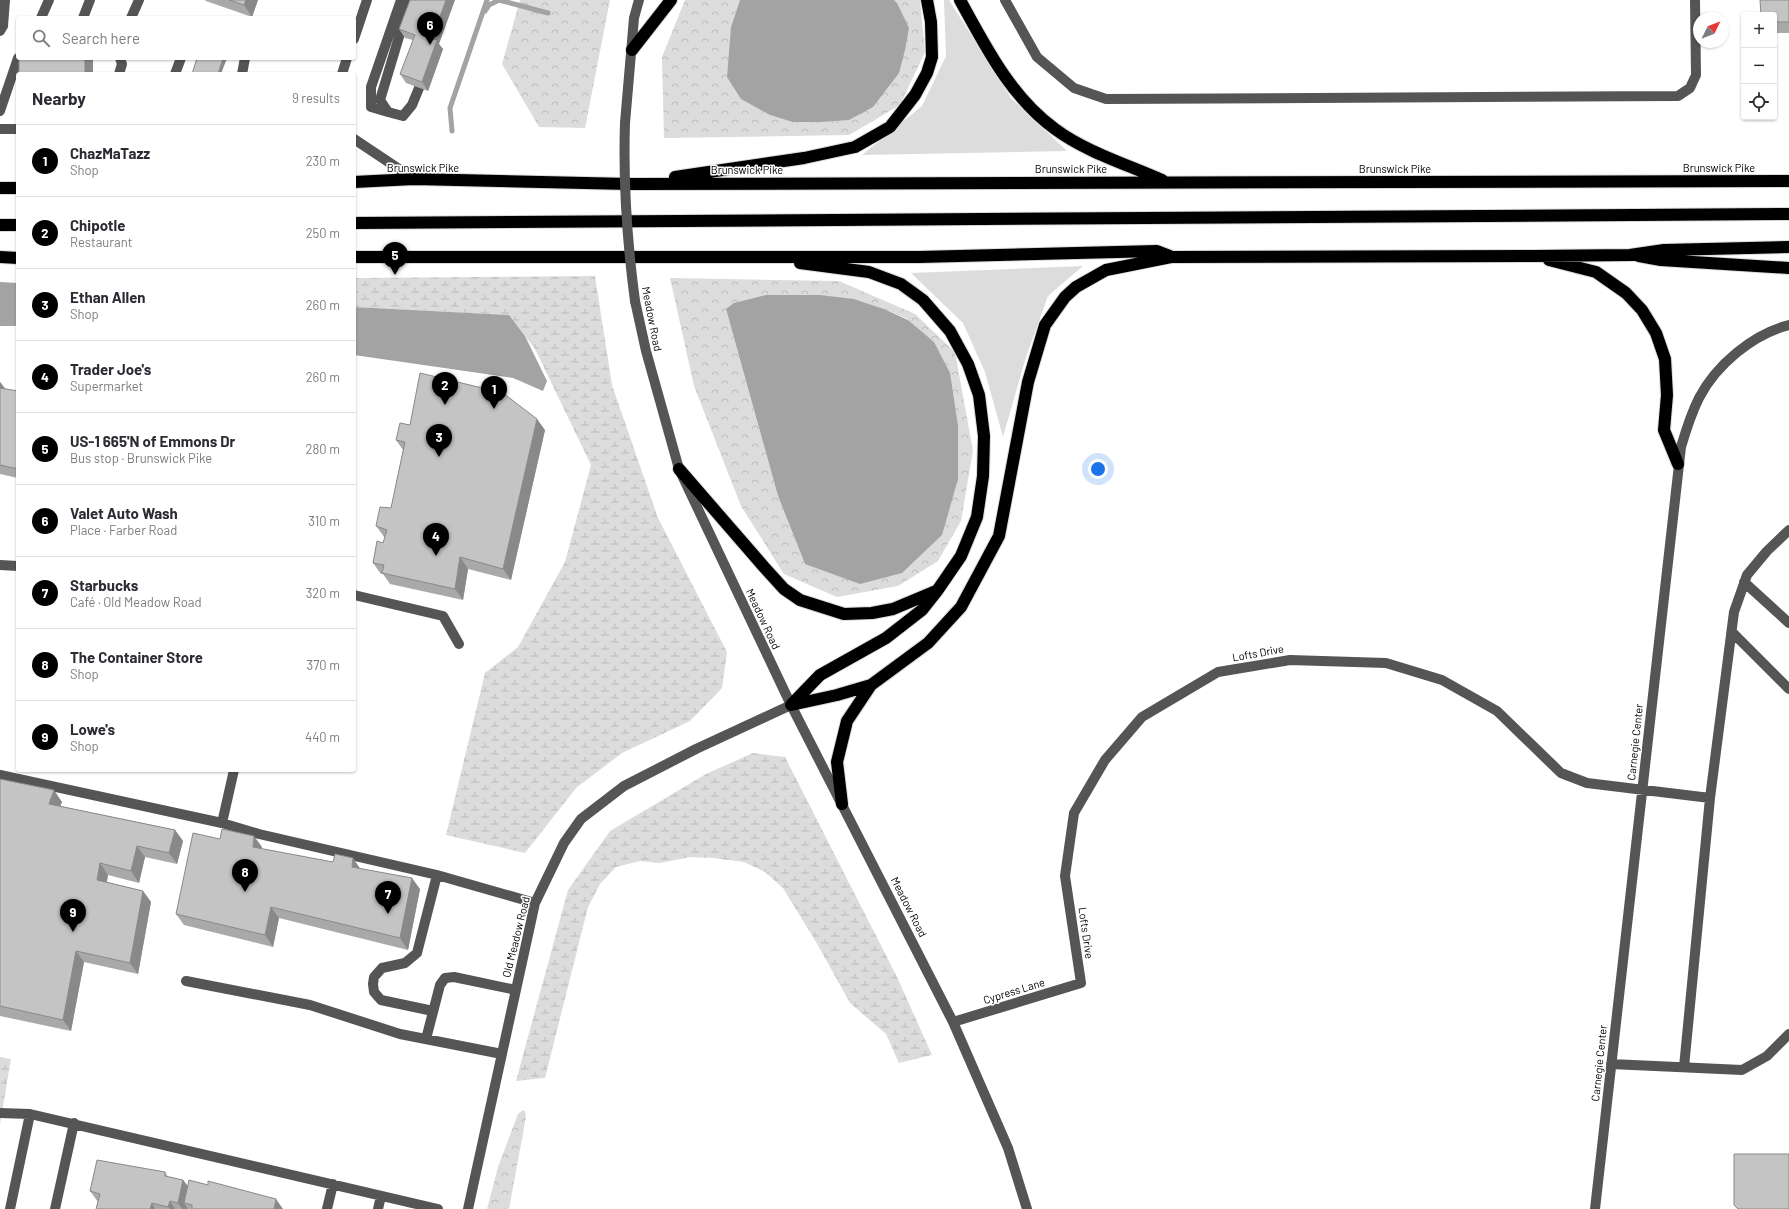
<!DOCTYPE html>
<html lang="en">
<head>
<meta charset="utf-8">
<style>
	body { margin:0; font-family:Barlow,sans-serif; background:#f7f7f7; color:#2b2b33 }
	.controls { position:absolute; right:12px; top:12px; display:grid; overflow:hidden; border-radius:4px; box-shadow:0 1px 3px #0004 }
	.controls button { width:36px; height:36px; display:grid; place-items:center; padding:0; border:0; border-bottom:1px solid #e1e1e2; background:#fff; color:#2b2b33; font:20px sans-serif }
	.compass { position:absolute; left:1693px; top:12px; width:36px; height:36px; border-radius:50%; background:#fff; box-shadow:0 1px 3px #0004; rotate:47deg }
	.you { position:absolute; left:1098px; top:469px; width:14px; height:14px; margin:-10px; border:3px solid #fff; border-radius:50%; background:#1a73e8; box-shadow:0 0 0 6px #1a73e833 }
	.badge { display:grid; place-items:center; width:26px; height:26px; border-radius:50%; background:#000; color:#fff; font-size:13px; font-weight:700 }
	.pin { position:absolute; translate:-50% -33px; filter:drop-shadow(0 1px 2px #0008) }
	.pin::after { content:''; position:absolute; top:21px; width:14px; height:12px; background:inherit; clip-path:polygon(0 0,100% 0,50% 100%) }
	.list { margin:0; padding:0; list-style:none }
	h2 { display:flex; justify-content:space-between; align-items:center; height:52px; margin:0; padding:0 16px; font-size:17px }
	h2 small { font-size:13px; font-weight:400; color:#7c7c81 }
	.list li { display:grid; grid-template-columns:26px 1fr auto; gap:12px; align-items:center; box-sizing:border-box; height:72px; padding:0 16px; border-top:1px solid #e1e1e2 }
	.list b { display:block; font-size:15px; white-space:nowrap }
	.list p { margin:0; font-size:13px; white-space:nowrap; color:#7c7c81 }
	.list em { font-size:13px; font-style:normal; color:#7c7c81 }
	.icon { flex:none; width:22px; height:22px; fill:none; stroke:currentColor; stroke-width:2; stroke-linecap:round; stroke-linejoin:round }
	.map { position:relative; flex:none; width:1789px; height:1209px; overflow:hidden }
	.search { position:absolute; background:#fff; box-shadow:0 1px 3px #0004; left:16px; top:16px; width:340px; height:44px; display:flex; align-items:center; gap:10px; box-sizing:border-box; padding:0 14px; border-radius:4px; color:#7c7c81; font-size:15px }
	.panel { position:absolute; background:#fff; box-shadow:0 1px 3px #0004; left:16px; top:72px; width:340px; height:700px; border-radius:4px }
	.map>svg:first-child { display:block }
	.green { fill:#dcdcdc }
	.forest { fill:url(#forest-crowns); fill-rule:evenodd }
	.wetland { fill:url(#wetland-marsh) }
	.water { fill:#a3a3a3 }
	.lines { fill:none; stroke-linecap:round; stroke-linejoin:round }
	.stream { stroke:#a3a3a3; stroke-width:5 }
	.highway-casing { stroke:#dbdbdb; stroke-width:14 }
	.minor { stroke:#555; stroke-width:10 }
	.highway { stroke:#000; stroke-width:12 }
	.minor-bridge { stroke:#555; stroke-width:10 }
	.wall { fill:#a9a9a9 }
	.shaded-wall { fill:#898989 }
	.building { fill:#c4c4c4; stroke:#898989 }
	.labels { text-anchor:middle; stroke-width:3; stroke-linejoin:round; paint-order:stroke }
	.street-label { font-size:11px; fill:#000; stroke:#fff }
</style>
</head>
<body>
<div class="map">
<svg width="1789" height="1209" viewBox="0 0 1789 1209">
	<defs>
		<pattern id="forest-crowns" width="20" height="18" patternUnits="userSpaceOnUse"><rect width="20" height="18" fill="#dcdcdc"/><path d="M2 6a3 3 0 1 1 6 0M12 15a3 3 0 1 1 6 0" fill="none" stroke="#bbb"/></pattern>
		<pattern id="wetland-marsh" width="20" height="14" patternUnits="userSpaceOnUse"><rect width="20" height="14" fill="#dcdcdc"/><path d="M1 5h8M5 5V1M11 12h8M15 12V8" fill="none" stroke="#bbb"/></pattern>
	</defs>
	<rect width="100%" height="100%" fill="#fff"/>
	<!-- green -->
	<path class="green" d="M 944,0 L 949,0 L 1011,98 L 1067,151 L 862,155 L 922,106 L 946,56 Z
		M 1083,266 L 1048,296 L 1026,357 L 1003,437 L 985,372 L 963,323 L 911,273 Z"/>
	<!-- forest -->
	<path class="forest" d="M 520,0 L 610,0 L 585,128 L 539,127 L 502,64 Z
		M 685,0 L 740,0 L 731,27 L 897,3 L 894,0 L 920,0 L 925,52 L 900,105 L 849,135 L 664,138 L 662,57 Z
		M 670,278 L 839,281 L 915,314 L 955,352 L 973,451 L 961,521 L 938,561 L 898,586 L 837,597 L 784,574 L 741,506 L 694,386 ZM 854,299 L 884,309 L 908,319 L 805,564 L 778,496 L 726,309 Z
		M 523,1110 L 525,1111 L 526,1117 L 509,1209 L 487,1209 L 498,1167 L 518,1114 Z"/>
	<!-- wetland -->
	<path class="wetland" d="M 595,276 L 612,385 L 658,518 L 727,652 L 722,688 L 690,721 L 622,753 L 576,788 L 525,853 L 446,835 L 485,673 L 518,647 L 565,562 L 591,465 L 535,349 L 509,315 L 354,307 L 354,278 Z
		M 753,753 L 785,757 L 897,977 L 932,1055 L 899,1063 L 886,1034 L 850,1003 L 816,942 L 783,888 L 765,872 L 744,862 L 713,858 L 691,857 L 659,863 L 640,861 L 616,867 L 600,884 L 588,907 L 545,1078 L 516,1081 L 568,890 L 610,831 L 706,774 Z
		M 0,1057 L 11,1059 L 0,1124 Z"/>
	<!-- water -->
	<path class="water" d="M 740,0 L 894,0 L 897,3 L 909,28 L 905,50 L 899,73 L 873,107 L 849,120 L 820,122 L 793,122 L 770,115 L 741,99 L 727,77 L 731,27 Z
		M 0,282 L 18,283 L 18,326 L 0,326 Z
		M 766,295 L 820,295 L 854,299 L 884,309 L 908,320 L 934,342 L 950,373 L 958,426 L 958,479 L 942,535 L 902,573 L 860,584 L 805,564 L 778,496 L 726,309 L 734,303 Z
		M 354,307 L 509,315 L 525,336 L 547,381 L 543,391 L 513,378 L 354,355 Z"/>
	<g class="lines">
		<!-- stream -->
		<path class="stream" d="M 485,11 L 489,5 L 499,0 L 548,13
			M 452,131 L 450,108 L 487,0"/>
		<!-- highway casing -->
		<g class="highway-casing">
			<path id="highway" d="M 960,0 C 986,47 1010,96 1055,129 C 1086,152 1126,164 1162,180
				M 632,50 L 671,0
				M 675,177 L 804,158 L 855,147 L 890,127 L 915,95 L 927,73 L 932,57 L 931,22 L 927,0
				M 354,182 L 414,179 L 629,184 L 1789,181
				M 0,188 L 18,188
				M 354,223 L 1789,214
				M 0,225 L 18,225
				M 1639,256 L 1661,260 L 1789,268
				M 0,257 L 18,258
				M 354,257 L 919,257 L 1157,251 L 1170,256
				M 1549,260 L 1596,272 L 1626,293 L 1642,310 L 1656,333 L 1665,359 L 1667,395 L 1664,430 L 1678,464
				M 679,469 L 764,567 L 784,589 L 800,600 L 844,614 L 872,613 L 893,609 L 936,591
				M 791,705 L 837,695 L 871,685 L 928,643 L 961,607 L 999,536 L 1028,382 L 1045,325 L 1065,297 L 1076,287 L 1106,270 L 1171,257 L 1534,256 L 1630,255 L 1664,250 L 1789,247
				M 791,705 L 820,675 L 886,638 L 922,610 L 937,591 L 961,556 L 977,517 L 983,476 L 984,436 L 979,395 L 968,364 L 950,331 L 923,300 L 901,284 L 869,272 L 800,263
				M 842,804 L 837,762 L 847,721 L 871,685"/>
		</g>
		<!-- minor -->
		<path class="minor" d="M 410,0 L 380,100 L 388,112 L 403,116 L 412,105 L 419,88
			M 1005,0 L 1037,57 L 1074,88 L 1106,99 L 1678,96 L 1690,88 L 1696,75 L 1695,0
			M 41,18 L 49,0
			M 83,18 L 90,0
			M 131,18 L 139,0
			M 0,31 L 3,26 L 5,0
			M 354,39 L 367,0
			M 119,74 L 122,64 L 120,58
			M 175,74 L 181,58
			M 242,74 L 245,58
			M 342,74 L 347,58
			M 0,111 L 18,58
			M 388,112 L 371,107 L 371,87 L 401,0
			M 625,123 L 634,18 L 639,0
			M 0,129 L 18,129
			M 354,139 L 414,179
			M 635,301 L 646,351 L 679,469 L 791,705 L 953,1022 L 1008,1148 L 1027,1209
			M 0,565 L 18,566
			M 1744,582 L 1789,623
			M 354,595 L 443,616 L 459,644
			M 1732,632 L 1789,689
			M 0,775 L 222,823 L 259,834 L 437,875 L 535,903
			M 222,823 L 234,770
			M 186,981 L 310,1005 L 400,1034 L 502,1054
			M 433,1011 L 381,1000 L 374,992 L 373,984 L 374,977 L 382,968 L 405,963 L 417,953 L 437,875
			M 953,1022 L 1081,983 L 1065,876 L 1074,813 L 1105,760 L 1142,717 L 1218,672 L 1290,660 L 1386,663 L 1442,680 L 1497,711 L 1561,773 L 1587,783 L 1710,798
			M 426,1039 L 440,985 L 445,978 L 454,977 L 516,990
			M 1611,1064 L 1742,1070 L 1767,1056 L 1789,1034
			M 1684,1067 L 1710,798 L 1734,612 L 1747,575 L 1767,551 L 1789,530
			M 0,1113 L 30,1114
			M 10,1209 L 30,1114 L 438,1209
			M 55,1209 L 74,1123
			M 327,1209 L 333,1184
			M 378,1209 L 381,1196
			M 468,1209 L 535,903 L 564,843 L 581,819 L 624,786 L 696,749 L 791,705
			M 1595,1209 L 1681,447 C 1686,430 1691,414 1699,398 C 1716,365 1753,334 1789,325"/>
		<!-- highway -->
		<use href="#highway" class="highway"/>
		<!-- minor-bridge -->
		<path class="minor-bridge" d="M 625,123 C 623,183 627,241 635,301"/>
	</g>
	<!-- wall -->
	<path class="wall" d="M 205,0 L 258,0 L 252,17 L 206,1 Z
		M 1789,0 L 1789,33 L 1774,33 L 1774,15 Z
		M 399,29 L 439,44 L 443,49 L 428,91 L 406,83 L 400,74 L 413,40 L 405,38 Z
		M 0,382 L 5,389 L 18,391 L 18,478 L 0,474 Z
		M 410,425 L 545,430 L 511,580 L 468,569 L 463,600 L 390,584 L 383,574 L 381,574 L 373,563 L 383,543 L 385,538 L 376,526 L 391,508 L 403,450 L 396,440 Z
		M 0,779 L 62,802 L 60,806 L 175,830 L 183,841 L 177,864 L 145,857 L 139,883 L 108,875 L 107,882 L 143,891 L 151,902 L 138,974 L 84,962 L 71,1031 L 0,1016 Z
		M 262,847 L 262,849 L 333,862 L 353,858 L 360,869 L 420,889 L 408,950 L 279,918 L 273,947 L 184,925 L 176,914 Z
		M 165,1172 L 168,1177 L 183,1180 L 188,1186 L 283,1209 L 96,1209 L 98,1202 L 90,1191 Z"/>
	<!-- shaded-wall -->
	<path class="shaded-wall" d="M 246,0 L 258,0 L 252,17 L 244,5 Z
		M 446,0 L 455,0 L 439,44 L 443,49 L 428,91 L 422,82 L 432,39 Z
		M 85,58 L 93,58 L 93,74 L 85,74 Z
		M 223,58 L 227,58 L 221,74 L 218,74 Z
		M 0,382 L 7,391 L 0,391 Z
		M 537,419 L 545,430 L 511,580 L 503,569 Z
		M 460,557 L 468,569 L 463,600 L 455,589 Z
		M 54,790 L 62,802 L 57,815 L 49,804 Z
		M 175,830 L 183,841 L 177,864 L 169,853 Z
		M 254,836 L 262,847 L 261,858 L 253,847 Z
		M 137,846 L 145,857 L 139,883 L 131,871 Z
		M 353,858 L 361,870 L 352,867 Z
		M 100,863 L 108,875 L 105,891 L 97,880 Z
		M 412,878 L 420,889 L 408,950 L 400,938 Z
		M 143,891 L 151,902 L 138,974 L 130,963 Z
		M 271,907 L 279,918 L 273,947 L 265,935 Z
		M 76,951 L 84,962 L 71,1031 L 63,1020 Z
		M 183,1180 L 191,1191 L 184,1203 L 188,1209 L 182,1209 L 178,1203 Z
		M 276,1199 L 283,1209 L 274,1209 Z
		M 170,1201 L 175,1209 L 170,1209 L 168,1207 Z
		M 152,1203 L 155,1209 L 150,1209 Z"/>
	<!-- building -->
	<path class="building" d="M 229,0 L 246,0 L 244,5 Z
		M 410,0 L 446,0 L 432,39 L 437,40 L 422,82 L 400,74 L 415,35 L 399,29 Z
		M 1760,0 L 1789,0 L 1789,22 L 1774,22 L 1774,15 L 1761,15 Z
		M 19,58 L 85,58 L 85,74 L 19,74 Z
		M 197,58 L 223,58 L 218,74 L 192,74 Z
		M 420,373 L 503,393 L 537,419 L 503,569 L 460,557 L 455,589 L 382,573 L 384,565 L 373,563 L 377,541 L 383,543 L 387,530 L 376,526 L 380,507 L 391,508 L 405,442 L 396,440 L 400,423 L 410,425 Z
		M 0,388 L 18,391 L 18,469 L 0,465 Z
		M 0,779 L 54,790 L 49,804 L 175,830 L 169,853 L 137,846 L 131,871 L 100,863 L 97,880 L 143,891 L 130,963 L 76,951 L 63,1020 L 0,1006 Z
		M 222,829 L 254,836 L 253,847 L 333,862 L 335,854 L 353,858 L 352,867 L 412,878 L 400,938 L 271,907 L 265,935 L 176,914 L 193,833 L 220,839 Z
		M 1734,1154 L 1789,1154 L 1789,1209 L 1738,1209 L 1734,1205 Z
		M 97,1160 L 165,1172 L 165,1176 L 183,1180 L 178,1203 L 170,1201 L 168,1207 L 152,1203 L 150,1209 L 96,1209 L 100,1194 L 90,1191 Z
		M 189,1180 L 208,1185 L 208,1181 L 276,1199 L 274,1209 L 192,1209 L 192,1205 L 184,1203 Z"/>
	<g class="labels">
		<!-- street labels -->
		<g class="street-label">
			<text x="423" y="172">Brunswick Pike</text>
			<text x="1719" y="172">Brunswick Pike</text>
			<text x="1071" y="173">Brunswick Pike</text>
			<text x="1395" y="173">Brunswick Pike</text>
			<text x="747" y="174">Brunswick Pike</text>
			<text transform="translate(652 319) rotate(79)" y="4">Meadow Road</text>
			<text transform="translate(763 619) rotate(65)" y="4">Meadow Road</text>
			<text transform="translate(1258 653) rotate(-10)" y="4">Lofts Drive</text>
			<text transform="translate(1635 742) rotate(-84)" y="4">Carnegie Center</text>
			<text transform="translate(909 907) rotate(63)" y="4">Meadow Road</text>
			<text transform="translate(1086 933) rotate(82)" y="4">Lofts Drive</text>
			<text transform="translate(516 937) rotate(-76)" y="4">Old Meadow Road</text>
			<text transform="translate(1014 991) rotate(-17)" y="4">Cypress Lane</text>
			<text transform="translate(1599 1063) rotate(-84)" y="4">Carnegie Center</text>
		</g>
	</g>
</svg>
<div class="controls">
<button>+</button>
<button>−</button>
<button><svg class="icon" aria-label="locate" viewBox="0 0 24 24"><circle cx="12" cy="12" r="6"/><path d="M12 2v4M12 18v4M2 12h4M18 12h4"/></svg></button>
</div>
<svg class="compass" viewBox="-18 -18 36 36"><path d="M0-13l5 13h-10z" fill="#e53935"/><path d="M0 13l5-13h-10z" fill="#7c7c81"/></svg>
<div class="you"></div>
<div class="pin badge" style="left:494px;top:409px">1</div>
<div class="pin badge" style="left:445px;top:405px">2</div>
<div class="pin badge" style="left:439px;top:457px">3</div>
<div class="pin badge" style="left:436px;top:556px">4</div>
<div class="pin badge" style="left:395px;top:275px">5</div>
<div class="pin badge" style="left:430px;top:45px">6</div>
<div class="pin badge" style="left:388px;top:914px">7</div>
<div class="pin badge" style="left:245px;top:892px">8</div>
<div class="pin badge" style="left:73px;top:932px">9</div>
<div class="search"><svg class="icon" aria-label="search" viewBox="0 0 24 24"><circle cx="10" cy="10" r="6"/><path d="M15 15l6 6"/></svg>Search here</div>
<section class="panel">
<h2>Nearby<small>9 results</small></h2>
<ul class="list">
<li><span class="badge">1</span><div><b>ChazMaTazz</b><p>Shop</p></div><em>230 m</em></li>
<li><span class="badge">2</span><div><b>Chipotle</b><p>Restaurant</p></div><em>250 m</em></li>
<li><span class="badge">3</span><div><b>Ethan Allen</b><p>Shop</p></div><em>260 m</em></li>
<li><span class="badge">4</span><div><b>Trader Joe's</b><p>Supermarket</p></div><em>260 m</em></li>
<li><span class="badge">5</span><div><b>US-1 665'N of Emmons Dr</b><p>Bus stop · Brunswick Pike</p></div><em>280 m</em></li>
<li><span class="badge">6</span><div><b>Valet Auto Wash</b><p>Place · Farber Road</p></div><em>310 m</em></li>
<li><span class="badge">7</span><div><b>Starbucks</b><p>Café · Old Meadow Road</p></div><em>320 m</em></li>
<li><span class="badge">8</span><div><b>The Container Store</b><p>Shop</p></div><em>370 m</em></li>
<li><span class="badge">9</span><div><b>Lowe's</b><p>Shop</p></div><em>440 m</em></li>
</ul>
</section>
</div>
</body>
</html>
